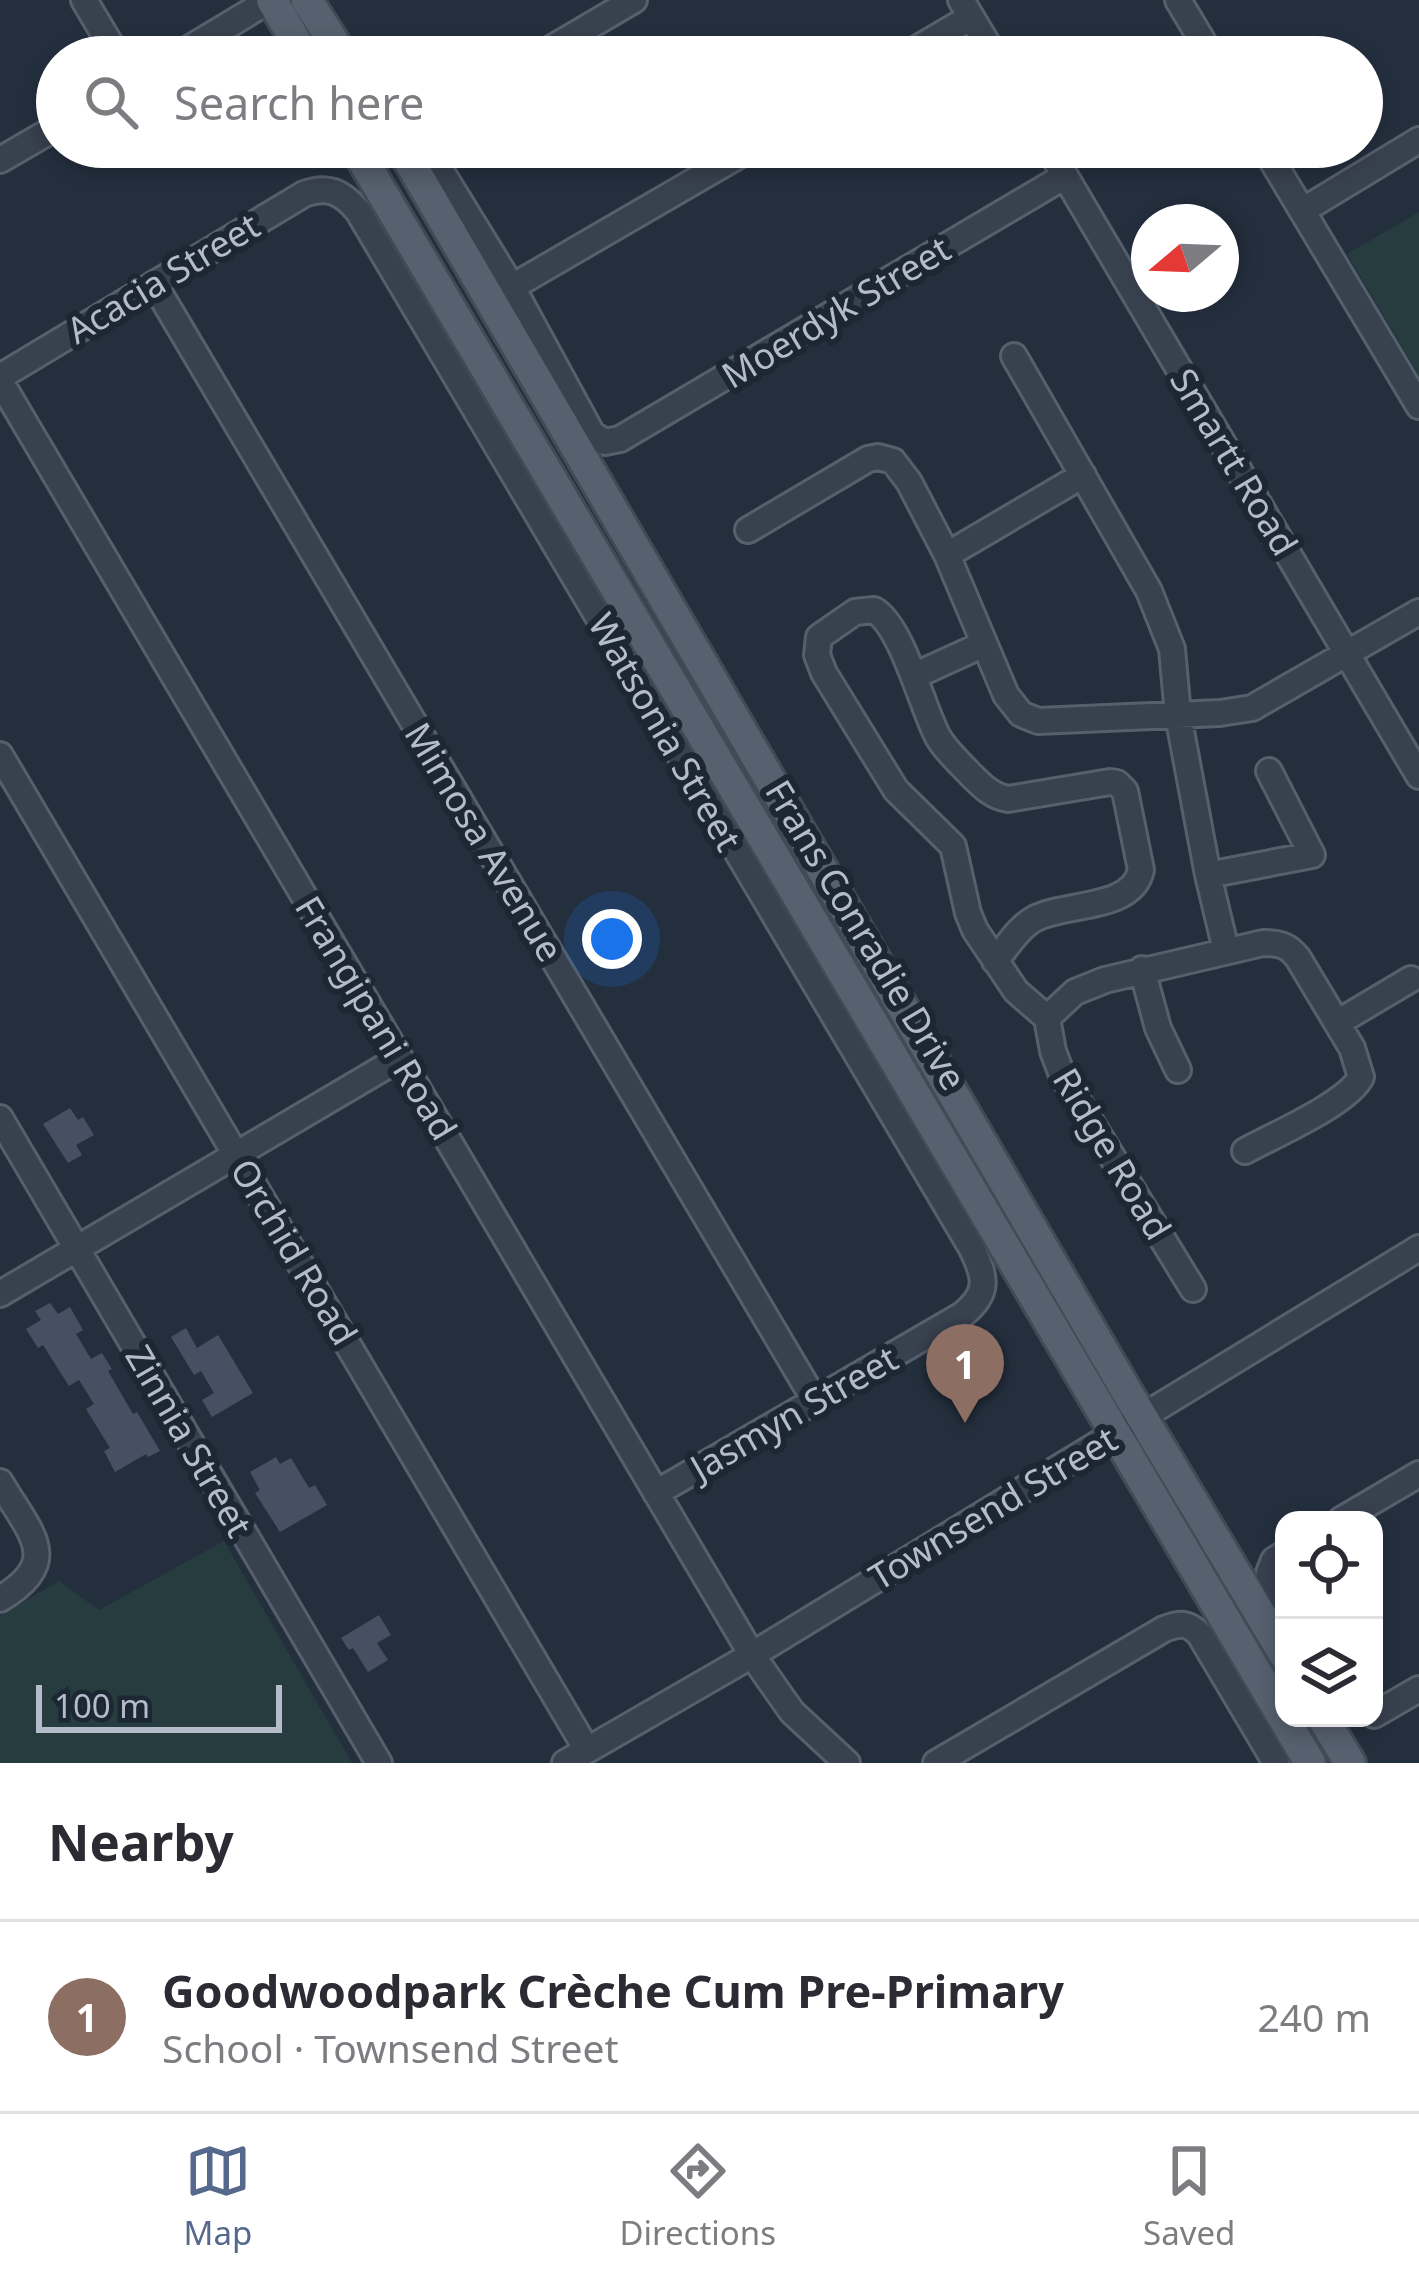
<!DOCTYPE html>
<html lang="en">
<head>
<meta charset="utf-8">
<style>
	body { margin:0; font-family:"Noto Sans",sans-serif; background:#f7f7f7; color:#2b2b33 }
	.controls { position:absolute; right:36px; bottom:36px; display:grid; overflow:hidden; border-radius:24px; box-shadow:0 6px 18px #0003 }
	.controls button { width:108px; height:108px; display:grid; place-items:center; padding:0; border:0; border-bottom:3px solid #e1e1e2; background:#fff; color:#2b2b33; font:60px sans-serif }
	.compass { position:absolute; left:1131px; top:204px; width:108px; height:108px; border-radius:50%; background:#fff; box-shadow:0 6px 18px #0003; rotate:251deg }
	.scale { position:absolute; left:36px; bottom:30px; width:246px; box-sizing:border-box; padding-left:12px; border:6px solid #b4bcc9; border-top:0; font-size:33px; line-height:42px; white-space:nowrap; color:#b4bcc9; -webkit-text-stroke:9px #1d2633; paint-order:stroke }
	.you { position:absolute; left:612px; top:939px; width:42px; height:42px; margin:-30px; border:9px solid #fff; border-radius:50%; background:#1a73e8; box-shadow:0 0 0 18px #1a73e833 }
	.badge { display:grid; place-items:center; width:78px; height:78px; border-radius:50%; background:#56698c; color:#fff; font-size:39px; font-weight:700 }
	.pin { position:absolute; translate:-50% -99px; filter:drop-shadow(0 3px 6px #0008) }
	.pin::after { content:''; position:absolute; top:63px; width:42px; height:36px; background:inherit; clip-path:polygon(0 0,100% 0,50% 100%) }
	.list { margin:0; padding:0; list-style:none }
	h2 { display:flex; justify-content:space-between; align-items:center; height:156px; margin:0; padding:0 48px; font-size:51px }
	h2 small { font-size:39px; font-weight:400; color:#7c7c81 }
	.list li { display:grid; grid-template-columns:78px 1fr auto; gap:36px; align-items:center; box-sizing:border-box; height:192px; padding:0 48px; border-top:3px solid #e1e1e2 }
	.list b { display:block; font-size:45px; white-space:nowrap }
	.list p { margin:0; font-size:39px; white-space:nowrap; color:#7c7c81 }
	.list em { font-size:39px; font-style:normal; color:#7c7c81 }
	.icon { flex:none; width:66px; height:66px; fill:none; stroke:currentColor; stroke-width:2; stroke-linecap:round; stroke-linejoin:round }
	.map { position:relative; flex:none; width:1419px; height:1763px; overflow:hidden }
	.search { position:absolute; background:#fff; box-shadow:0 6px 18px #0003; left:36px; right:36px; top:36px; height:132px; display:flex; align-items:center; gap:30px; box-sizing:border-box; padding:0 42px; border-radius:66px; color:#7c7c81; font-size:45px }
	.sheet { height:348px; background:#fff }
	nav { display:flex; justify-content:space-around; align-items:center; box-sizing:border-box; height:168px; border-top:3px solid #e1e1e2; background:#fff; font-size:33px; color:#7c7c81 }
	nav a { display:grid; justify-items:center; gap:6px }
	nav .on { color:#56698c }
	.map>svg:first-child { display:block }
	.green { fill:#263c3f }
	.building { fill:#455162 }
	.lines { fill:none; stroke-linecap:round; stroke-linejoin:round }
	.minor-casing { stroke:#565f6c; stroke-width:30 }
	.major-casing { stroke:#414a57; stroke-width:36 }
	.minor { stroke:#38414e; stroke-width:24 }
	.major { stroke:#56606e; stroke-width:30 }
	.labels { text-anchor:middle; stroke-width:12; stroke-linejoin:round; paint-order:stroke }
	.street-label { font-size:36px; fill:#b4bcc9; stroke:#1d2633 }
</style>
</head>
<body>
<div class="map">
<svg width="1419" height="1763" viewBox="0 0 1419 1763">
	<rect width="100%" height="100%" fill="#242f3e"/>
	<!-- green -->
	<path class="green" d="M 1419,212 L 1419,375 L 1347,254 Z
		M 224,1541 L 352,1763 L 0,1763 L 0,1616 L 59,1581 L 99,1610 Z"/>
	<!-- building -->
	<path class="building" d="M 70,1108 L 78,1120 L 83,1117 L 94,1135 L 76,1145 L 82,1155 L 68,1163 L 43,1124 Z
		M 50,1303 L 58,1314 L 70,1307 L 83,1330 L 76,1334 L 91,1359 L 102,1353 L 112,1369 L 108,1371 L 133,1414 L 137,1412 L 160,1451 L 148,1457 L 146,1454 L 115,1472 L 104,1451 L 110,1448 L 86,1409 L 94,1404 L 79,1380 L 69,1386 L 43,1345 L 38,1348 L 26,1329 L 41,1320 L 35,1311 Z
		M 186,1328 L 197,1348 L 218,1335 L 253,1393 L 212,1417 L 202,1400 L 214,1393 L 201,1371 L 194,1375 L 171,1337 Z
		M 276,1457 L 280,1464 L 291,1458 L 309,1488 L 315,1485 L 327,1505 L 280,1532 L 255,1493 L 260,1490 L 250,1472 Z
		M 379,1615 L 391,1635 L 377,1643 L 388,1660 L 368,1672 L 353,1648 L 349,1650 L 341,1638 Z"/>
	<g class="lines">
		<!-- minor casing -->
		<g class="minor-casing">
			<path id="minor" d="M 84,0 L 118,57
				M 961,0 L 995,57
				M 1178,0 L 1212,57
				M 175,57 L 270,0
				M 537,57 L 634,0
				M 903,57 L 971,17
				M 426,147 L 512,287 L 592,434 L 605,442 L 620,439 L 1065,176
				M 1048,147 L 1419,776
				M 1264,147 L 1419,406
				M 0,160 L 57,127
				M 1302,211 L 1419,140
				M 154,284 L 814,1399
				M 512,287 L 753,147
				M 1014,356 L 1149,591 L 1172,649 L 1178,715 L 1208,875 L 1226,950
				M 0,377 L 304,194 C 328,185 342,192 358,211 L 971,1247 C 986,1277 990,1293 962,1315 L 656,1493
				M 0,381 L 752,1655 L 792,1712 L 847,1763
				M 748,530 L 868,459 L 878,457 L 893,461 L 909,482 L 947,555 L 1006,695 L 1021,714 L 1038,721 L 1220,713 L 1252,708 L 1419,612
				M 947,555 L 1083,475
				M 914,676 L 984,644
				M 0,755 L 587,1750
				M 1208,875 L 1312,855 L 1269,771
				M 995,961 C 1007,947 1018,928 1034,919 C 1065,902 1132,911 1141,870 L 1125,791 L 1117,783 L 1110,782 L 1008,799 C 991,796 981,785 969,773 C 959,762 946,751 938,737 C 922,707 902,626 874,610 L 855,612 L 819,637 L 817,655 L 824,673 L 896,790 L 953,846 L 968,913 L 975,930 L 1016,991 L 1047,1018 L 1053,1051 L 1062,1075 L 1193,1289
				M 1142,969 L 1158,1028 L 1178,1070
				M 1047,1018 L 1075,992 L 1105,980 L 1263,943 C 1279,943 1288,945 1298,958 L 1352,1048 L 1361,1077 C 1347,1104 1274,1135 1245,1151
				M 1337,1023 L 1411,979
				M 0,1118 L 379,1763
				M 0,1294 L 400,1058
				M 0,1482 C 29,1532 65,1561 0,1599
				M 1341,1520 L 1419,1474
				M 1284,1554 L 1274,1560 L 1269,1573 L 1284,1600
				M 1374,1715 L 1419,1689
				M 565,1763 L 752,1655 L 1419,1248
				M 936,1763 L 1164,1629 C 1180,1623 1188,1622 1200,1635 L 1276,1763"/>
		</g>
		<!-- major casing -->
		<g class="major-casing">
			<path id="major" d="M 272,0 L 305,57
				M 307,0 L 343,57
				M 355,147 L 1310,1763
				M 401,147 L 1127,1392 L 1284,1654
				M 1323,1718 L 1350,1763"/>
		</g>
		<!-- minor -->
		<use href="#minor" class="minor"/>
		<!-- major -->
		<use href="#major" class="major"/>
	</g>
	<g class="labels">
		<!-- street labels -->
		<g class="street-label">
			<text transform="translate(163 278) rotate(-31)" y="13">Acacia Street</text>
			<text transform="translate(836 312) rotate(-31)" y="13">Moerdyk Street</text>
			<text transform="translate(1234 462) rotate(59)" y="13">Smartt Road</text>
			<text transform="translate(665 732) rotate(60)" y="13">Watsonia Street</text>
			<text transform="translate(484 842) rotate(59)" y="13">Mimosa Avenue</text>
			<text transform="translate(866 935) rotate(59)" y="13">Frans Conradie Drive</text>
			<text transform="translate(376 1018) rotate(59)" y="13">Frangipani Road</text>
			<text transform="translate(1112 1154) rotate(59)" y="13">Ridge Road</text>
			<text transform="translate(294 1252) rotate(59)" y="13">Orchid Road</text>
			<text transform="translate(794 1413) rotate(-30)" y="13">Jasmyn Street</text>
			<text transform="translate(189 1441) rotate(60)" y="13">Zinnia Street</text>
			<text transform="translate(993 1508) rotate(-31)" y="13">Townsend Street</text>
		</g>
	</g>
</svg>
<div class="controls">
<button><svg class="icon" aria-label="locate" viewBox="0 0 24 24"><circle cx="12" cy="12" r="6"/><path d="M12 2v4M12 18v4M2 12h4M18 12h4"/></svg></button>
<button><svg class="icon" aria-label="layers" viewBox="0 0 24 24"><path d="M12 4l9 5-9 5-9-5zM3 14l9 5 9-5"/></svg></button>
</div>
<svg class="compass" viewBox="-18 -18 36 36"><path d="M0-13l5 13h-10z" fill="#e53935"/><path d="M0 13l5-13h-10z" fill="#7c7c81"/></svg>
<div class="scale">100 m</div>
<div class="you"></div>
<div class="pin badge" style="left:965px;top:1423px;background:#8d6e63">1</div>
<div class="search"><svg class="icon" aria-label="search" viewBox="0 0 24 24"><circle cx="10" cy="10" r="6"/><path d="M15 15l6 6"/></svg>Search here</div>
</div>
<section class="sheet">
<h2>Nearby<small></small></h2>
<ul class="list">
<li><span class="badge" style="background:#8d6e63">1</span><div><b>Goodwoodpark Crèche Cum Pre-Primary</b><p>School · Townsend Street</p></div><em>240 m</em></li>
</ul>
</section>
<nav>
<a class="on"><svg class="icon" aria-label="map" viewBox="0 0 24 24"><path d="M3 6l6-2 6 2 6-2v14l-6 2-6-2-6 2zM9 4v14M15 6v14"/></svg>Map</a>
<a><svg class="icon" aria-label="directions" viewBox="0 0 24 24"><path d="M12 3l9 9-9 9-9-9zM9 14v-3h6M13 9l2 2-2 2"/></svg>Directions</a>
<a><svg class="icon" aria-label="saved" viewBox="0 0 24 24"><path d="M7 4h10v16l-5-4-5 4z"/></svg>Saved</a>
</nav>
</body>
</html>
